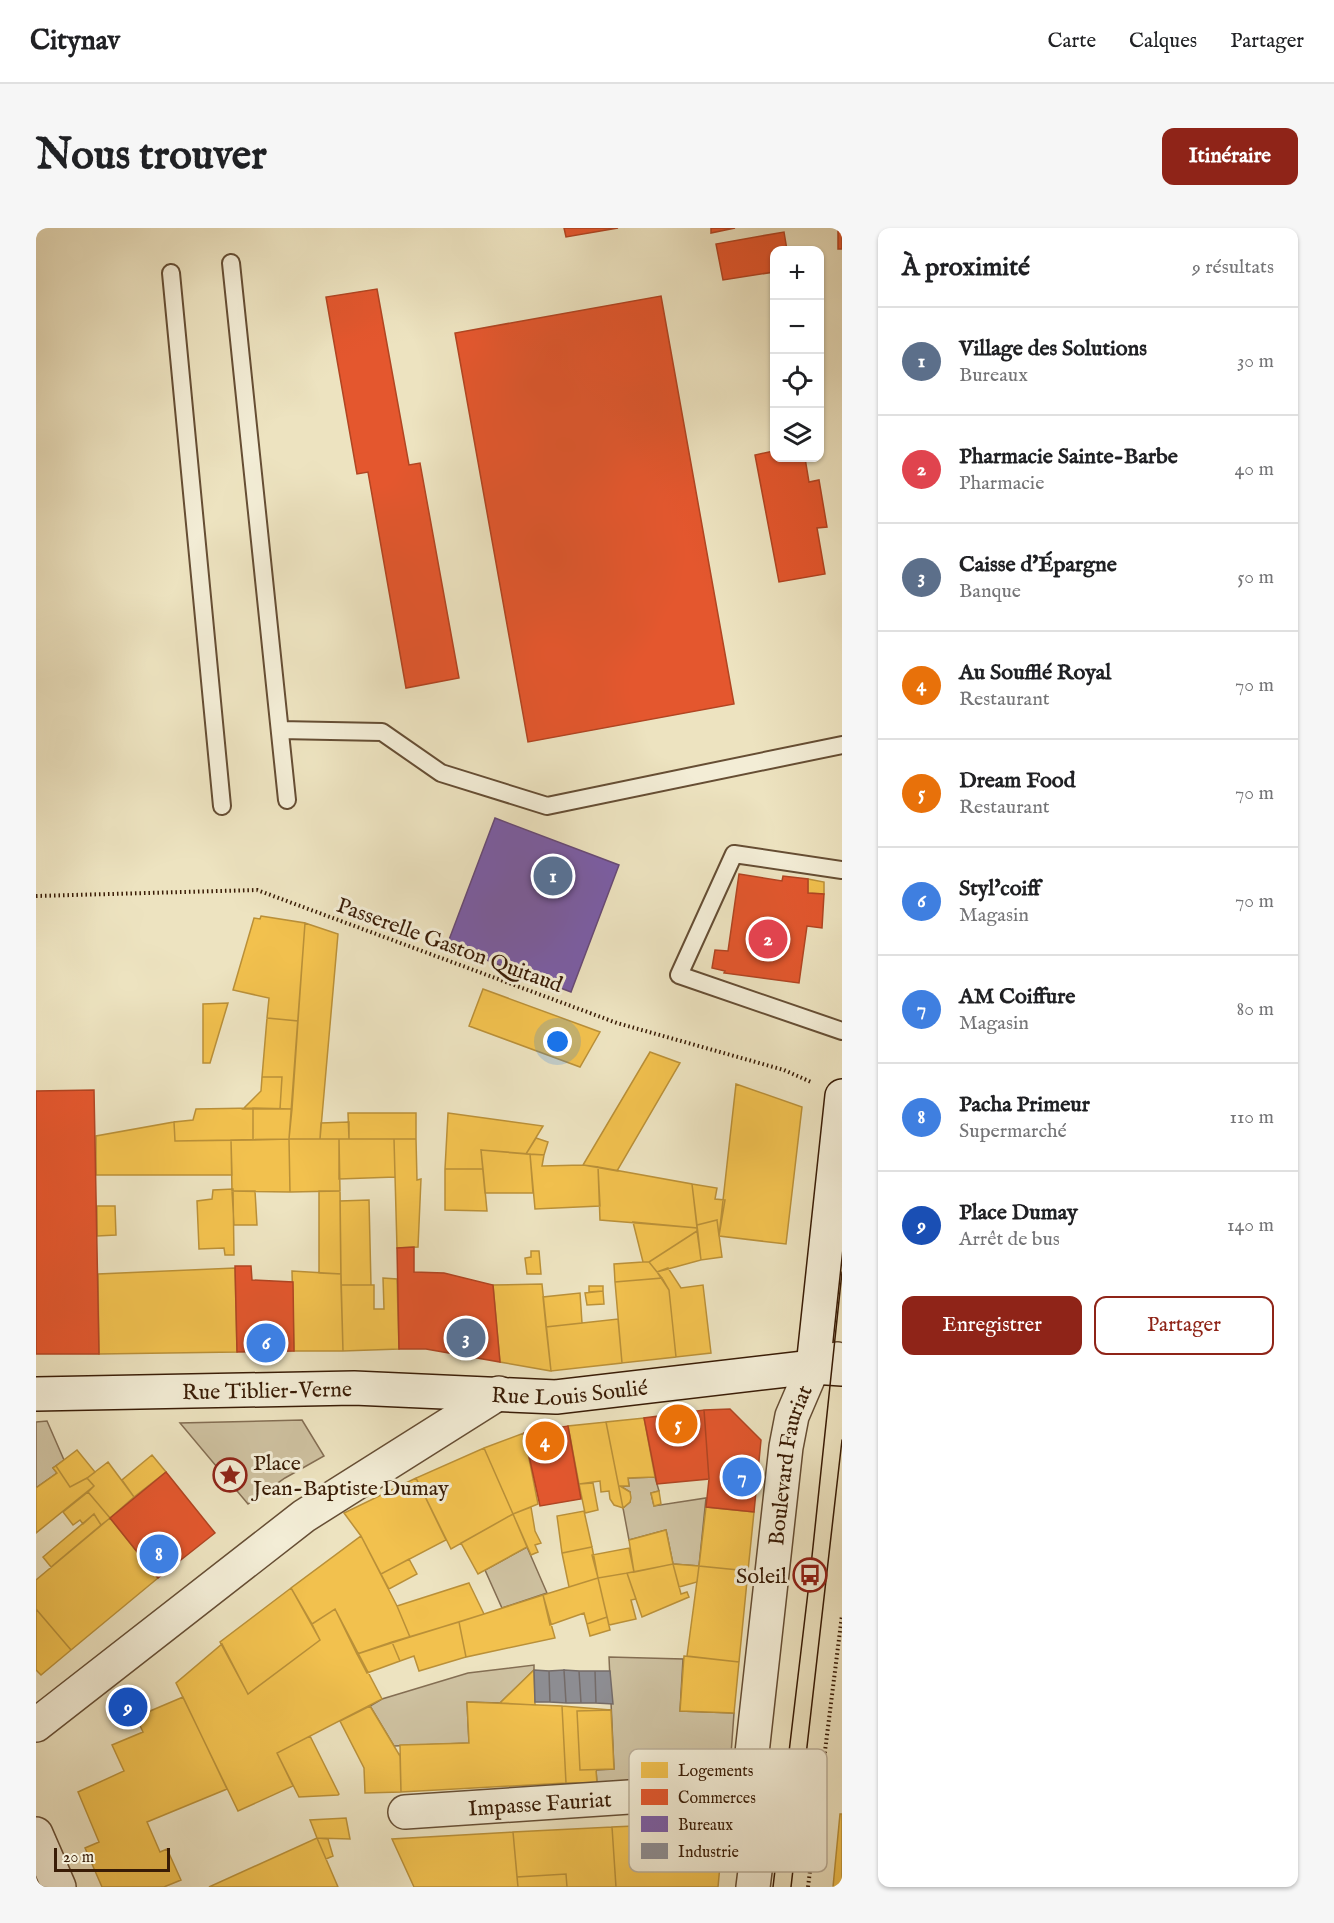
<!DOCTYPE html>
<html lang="fr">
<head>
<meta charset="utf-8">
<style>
	body { margin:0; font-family:"IM FELL English",serif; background:#f6f6f6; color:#202124 }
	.controls { position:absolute; right:18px; top:18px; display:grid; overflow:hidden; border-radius:12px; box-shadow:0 2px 4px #0004 }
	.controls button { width:54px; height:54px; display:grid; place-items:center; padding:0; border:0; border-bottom:2px solid #e0e0e0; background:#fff; color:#202124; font:30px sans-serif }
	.scale { position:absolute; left:18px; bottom:15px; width:116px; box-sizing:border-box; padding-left:6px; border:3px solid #391c06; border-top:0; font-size:16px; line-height:21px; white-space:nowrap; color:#391c06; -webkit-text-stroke:4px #f3edd6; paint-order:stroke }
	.you { position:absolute; left:522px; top:814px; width:21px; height:21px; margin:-15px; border:4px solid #fff; border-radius:50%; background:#1a73e8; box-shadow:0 0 0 9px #1a73e833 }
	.badge { display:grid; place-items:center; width:39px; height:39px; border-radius:50%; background:#8f2418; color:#fff; font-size:20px; font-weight:700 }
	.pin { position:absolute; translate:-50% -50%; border:3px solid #fff; box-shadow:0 2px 6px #0006 }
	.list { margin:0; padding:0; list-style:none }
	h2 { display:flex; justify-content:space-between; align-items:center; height:78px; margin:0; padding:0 24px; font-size:26px }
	h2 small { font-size:20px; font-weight:400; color:#757577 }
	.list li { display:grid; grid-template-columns:39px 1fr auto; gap:18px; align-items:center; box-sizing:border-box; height:108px; padding:0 24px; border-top:2px solid #e0e0e0 }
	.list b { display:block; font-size:22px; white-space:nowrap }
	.list p { margin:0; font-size:20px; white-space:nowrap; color:#757577 }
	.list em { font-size:20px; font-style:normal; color:#757577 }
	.actions { display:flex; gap:12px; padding:18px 24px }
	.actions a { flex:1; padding:14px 0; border:2px solid #8f2418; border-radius:12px; text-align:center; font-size:21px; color:#8f2418 }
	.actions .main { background:#8f2418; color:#fff }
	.icon { flex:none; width:33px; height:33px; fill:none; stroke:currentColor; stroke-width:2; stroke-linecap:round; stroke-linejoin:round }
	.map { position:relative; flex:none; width:806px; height:1659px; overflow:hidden; border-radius:12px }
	header { display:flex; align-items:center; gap:36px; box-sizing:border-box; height:84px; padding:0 30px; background:#fff; border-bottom:2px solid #e0e0e0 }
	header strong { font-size:28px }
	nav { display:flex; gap:33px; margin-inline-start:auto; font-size:21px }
	.intro { display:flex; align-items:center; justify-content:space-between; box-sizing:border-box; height:144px; padding:0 36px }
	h1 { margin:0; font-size:42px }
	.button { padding:15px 27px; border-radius:12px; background:#8f2418; color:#fff; font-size:21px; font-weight:700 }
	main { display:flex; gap:36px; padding:0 36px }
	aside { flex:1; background:#fff; border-radius:12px; box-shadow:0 2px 4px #0004 }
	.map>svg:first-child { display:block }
	.green { fill:#cec1a0; stroke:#846e53; stroke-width:1.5 }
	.homes { fill:#f2c14e; stroke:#ba9038; stroke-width:1.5 }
	.shops { fill:#e4572e; stroke:#b14522; stroke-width:1.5 }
	.offices { fill:#7b5ea7; stroke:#674a77; stroke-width:1.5 }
	.industry { fill:#8d8d92; stroke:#746b68; stroke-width:1.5 }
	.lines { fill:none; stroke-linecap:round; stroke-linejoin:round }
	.service-casing { stroke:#664e34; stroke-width:20 }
	.minor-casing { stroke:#664e34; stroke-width:36 }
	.secondary-casing { stroke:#391c06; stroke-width:36 }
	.path { stroke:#391c06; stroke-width:4; stroke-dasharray:1.5 3; stroke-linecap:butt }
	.service { stroke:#f3edd6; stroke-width:16 }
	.minor { stroke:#f3edd6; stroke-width:33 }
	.secondary { stroke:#f3edd6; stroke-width:33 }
	.tram { stroke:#391c06; stroke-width:1.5 }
	.labels { text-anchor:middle; stroke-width:6; stroke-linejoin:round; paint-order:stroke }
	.street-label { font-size:22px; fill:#391c06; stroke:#f3edd6 }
	.poi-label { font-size:22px; fill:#391c06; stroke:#f3edd6; text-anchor:start }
	.key { fill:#f3edd6; stroke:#bbae98; stroke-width:1.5 }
	.key-label { font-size:16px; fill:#391c06 }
</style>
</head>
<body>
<header>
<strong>Citynav</strong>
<nav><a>Carte</a><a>Calques</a><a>Partager</a></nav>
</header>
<div class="intro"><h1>Nous trouver</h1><a class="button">Itinéraire</a></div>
<main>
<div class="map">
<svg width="806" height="1659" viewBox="0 0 806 1659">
	<rect width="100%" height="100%" fill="#ede3c0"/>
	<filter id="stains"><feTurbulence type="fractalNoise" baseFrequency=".00333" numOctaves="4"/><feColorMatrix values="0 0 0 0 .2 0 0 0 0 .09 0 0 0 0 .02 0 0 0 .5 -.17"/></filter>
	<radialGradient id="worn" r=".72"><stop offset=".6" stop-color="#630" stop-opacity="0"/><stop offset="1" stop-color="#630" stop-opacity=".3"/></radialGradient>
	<!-- green -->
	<path class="green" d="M 266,1192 L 288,1228 L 249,1250 L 212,1276 L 144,1195 Z
		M 11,1193 L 28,1232 L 17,1240 L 21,1245 L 0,1260 L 0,1194 Z
		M 619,1249 L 623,1263 L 615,1265 L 618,1278 L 670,1270 L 663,1338 L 637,1336 L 630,1302 L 593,1312 L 587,1280 L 594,1274 L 594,1264 L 584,1258 L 593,1258 L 592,1250 Z
		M 491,1319 L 511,1365 L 466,1380 L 449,1342 Z
		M 573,1429 L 647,1431 L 644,1483 L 698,1485 L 694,1540 L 668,1549 L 561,1555 L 560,1542 L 578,1541 Z
		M 498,1437 L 498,1442 L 464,1475 L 431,1474 L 433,1515 L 358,1518 L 334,1478 L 346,1471 L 432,1445 Z"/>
	<!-- homes -->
	<path class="homes" d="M 772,651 L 788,654 L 788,666 L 772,665 Z
		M 225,688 L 269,695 L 262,793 L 231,790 L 233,770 L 197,762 L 218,690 L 224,691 Z
		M 269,695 L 302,706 L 284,911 L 253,911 Z
		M 447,761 L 564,804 L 544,839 L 433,798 Z
		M 192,775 L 174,835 L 167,835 L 167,776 Z
		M 231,790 L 262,793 L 256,881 L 244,881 L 246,849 L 226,849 Z
		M 614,824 L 644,835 L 581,943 L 547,937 Z
		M 226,849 L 246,849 L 244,881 L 207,881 L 225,863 Z
		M 700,856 L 766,879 L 750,1016 L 683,1008 Z
		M 217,880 L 256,881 L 253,911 L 217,912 Z
		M 217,880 L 217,912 L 139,913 L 138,894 L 157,892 L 160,881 Z
		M 312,885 L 380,885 L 380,911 L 313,911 Z
		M 412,885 L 507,898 L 490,926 L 445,922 L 447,941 L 409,941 Z
		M 138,894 L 139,913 L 195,912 L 196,947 L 60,947 L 60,908 Z
		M 313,894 L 313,911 L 284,911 L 285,895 Z
		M 500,910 L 512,914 L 508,927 L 490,926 Z
		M 253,911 L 303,911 L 304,963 L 254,964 Z
		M 253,911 L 254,964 L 196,963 L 195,912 Z
		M 303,911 L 358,911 L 359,949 L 303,951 Z
		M 358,911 L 380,911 L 381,952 L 385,951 L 382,1019 L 361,1020 Z
		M 445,922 L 494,926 L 497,965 L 449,965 Z
		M 494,926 L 508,927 L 506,938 L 547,937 L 562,939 L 564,978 L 499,981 Z
		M 562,939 L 656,956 L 661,1000 L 564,992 Z
		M 409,941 L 447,941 L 451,983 L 409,982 Z
		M 656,956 L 681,960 L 679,971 L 689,972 L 683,1008 L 681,992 L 661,997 Z
		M 197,961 L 198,1027 L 189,1027 L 188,1020 L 163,1021 L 161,973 L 176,971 L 177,962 Z
		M 196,963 L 219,963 L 221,997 L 198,997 Z
		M 283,963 L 304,963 L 305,1046 L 283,1045 Z
		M 333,972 L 335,1057 L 305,1057 L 304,973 Z
		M 61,978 L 79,978 L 80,1007 L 61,1008 Z
		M 681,992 L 686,1029 L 665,1032 L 661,997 Z
		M 597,994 L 661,1000 L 661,1003 L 613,1034 L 607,1034 Z
		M 661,1003 L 665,1032 L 621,1044 L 613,1034 Z
		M 495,1023 L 503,1023 L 505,1046 L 491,1046 L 489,1030 L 495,1029 Z
		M 607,1034 L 613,1034 L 626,1050 L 579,1054 L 578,1036 Z
		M 199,1040 L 201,1124 L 63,1126 L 62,1046 Z
		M 632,1040 L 645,1060 L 667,1057 L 675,1125 L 640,1129 L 633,1062 L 621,1044 Z
		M 256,1043 L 305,1046 L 307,1123 L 258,1123 Z
		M 347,1050 L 361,1051 L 363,1121 L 307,1123 L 305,1057 L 338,1057 L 338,1081 L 348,1081 Z
		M 626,1050 L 633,1062 L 640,1129 L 586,1135 L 579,1054 Z
		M 506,1056 L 515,1143 L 464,1134 L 457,1057 Z
		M 553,1058 L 567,1058 L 567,1063 L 553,1064 Z
		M 567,1063 L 568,1076 L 551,1077 L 549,1065 Z
		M 544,1065 L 546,1095 L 510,1099 L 507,1069 Z
		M 582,1091 L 586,1135 L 515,1143 L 510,1099 Z
		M 608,1190 L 619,1249 L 592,1250 L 593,1258 L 584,1258 L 594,1264 L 595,1270 L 594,1274 L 587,1280 L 570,1194 Z
		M 570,1194 L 587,1280 L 578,1277 L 574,1271 L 573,1263 L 565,1264 L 564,1253 L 543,1256 L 532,1198 Z
		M 488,1205 L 502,1276 L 477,1286 L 448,1220 Z
		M 448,1220 L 477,1286 L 415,1321 L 380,1250 Z
		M 41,1222 L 59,1244 L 51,1250 L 34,1259 L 20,1238 Z
		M 116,1227 L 130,1244 L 98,1269 L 86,1252 Z
		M 72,1234 L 98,1269 L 74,1290 L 52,1264 L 58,1258 L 51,1250 Z
		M 20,1238 L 34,1259 L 51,1250 L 58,1258 L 0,1305 L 0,1260 L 21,1245 L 17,1240 Z
		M 380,1250 L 410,1312 L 345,1346 L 325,1308 L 308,1285 Z
		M 557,1255 L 562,1282 L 549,1285 L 543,1256 Z
		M 623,1263 L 625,1276 L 618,1278 L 615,1265 Z
		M 52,1264 L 74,1290 L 65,1297 L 58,1286 L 47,1296 L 44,1292 L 37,1297 L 27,1284 Z
		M 495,1279 L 499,1303 L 505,1315 L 499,1317 L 502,1324 L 495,1327 L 477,1286 Z
		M 670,1279 L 718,1284 L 712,1343 L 663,1338 Z
		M 548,1283 L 556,1319 L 526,1325 L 521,1288 Z
		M 58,1286 L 65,1297 L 15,1339 L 7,1329 Z
		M 477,1286 L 491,1319 L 442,1346 L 425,1315 Z
		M 74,1290 L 122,1350 L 35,1422 L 0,1381 L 0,1352 Z
		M 630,1302 L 637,1336 L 598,1344 L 593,1312 Z
		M 325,1308 L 361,1378 L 374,1409 L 321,1426 L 299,1381 L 276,1396 L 255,1360 Z
		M 556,1319 L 562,1350 L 533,1359 L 526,1325 Z
		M 593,1320 L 598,1344 L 562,1350 L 556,1327 Z
		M 373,1331 L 381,1346 L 353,1361 L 345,1346 Z
		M 637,1336 L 663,1338 L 661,1354 L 643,1359 Z
		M 637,1336 L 645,1366 L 651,1364 L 653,1369 L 606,1389 L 591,1345 Z
		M 663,1338 L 712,1343 L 703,1434 L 651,1428 Z
		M 591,1345 L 600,1371 L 595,1372 L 600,1391 L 573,1397 L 562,1350 Z
		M 562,1350 L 571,1389 L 551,1396 L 548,1385 L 514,1397 L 507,1367 Z
		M 433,1355 L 448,1386 L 374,1409 L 361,1378 Z
		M 255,1360 L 284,1412 L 212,1466 L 184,1414 Z
		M 507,1367 L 519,1410 L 430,1429 L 423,1394 Z
		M 0,1381 L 35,1422 L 5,1447 L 0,1442 Z
		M 299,1381 L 346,1471 L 241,1525 L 257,1558 L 202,1583 L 140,1455 L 186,1416 L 212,1466 L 284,1412 L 276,1396 Z
		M 571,1389 L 574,1402 L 554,1408 L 551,1396 Z
		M 423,1394 L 430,1429 L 383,1443 L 378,1428 L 364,1433 L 356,1414 Z
		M 356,1414 L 364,1433 L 331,1445 L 321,1426 Z
		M 648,1428 L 703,1434 L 698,1485 L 644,1483 Z
		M 498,1442 L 499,1477 L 464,1475 Z
		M 147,1469 L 191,1561 L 111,1594 L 124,1624 L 131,1621 L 145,1652 L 128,1659 L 66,1659 L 49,1620 L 63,1614 L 42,1564 L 88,1543 L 76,1517 L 107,1504 L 100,1489 Z
		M 431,1474 L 526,1478 L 530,1555 L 365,1564 L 364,1517 L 433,1515 Z
		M 334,1478 L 364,1528 L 365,1564 L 329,1565 L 328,1540 L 304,1493 Z
		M 526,1478 L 575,1482 L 541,1483 L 544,1542 L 560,1542 L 561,1555 L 530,1555 Z
		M 575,1482 L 578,1541 L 544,1542 L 541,1483 Z
		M 274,1508 L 303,1566 L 302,1567 L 263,1569 L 241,1525 Z
		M 804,1586 L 806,1586 L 806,1659 L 797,1659 Z
		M 310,1590 L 314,1611 L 281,1610 L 274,1592 Z
		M 688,1594 L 682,1659 L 580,1659 L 576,1599 Z
		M 576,1599 L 580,1659 L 531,1659 L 530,1646 L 481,1649 L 477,1604 Z
		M 477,1604 L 482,1659 L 378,1659 L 356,1611 Z
		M 281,1610 L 292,1611 L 297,1628 L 290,1631 Z
		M 281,1610 L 302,1659 L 173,1659 Z
		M 530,1646 L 531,1659 L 482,1659 L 481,1649 Z"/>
	<!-- shops -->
	<path class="shops" d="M 528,0 L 582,0 L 530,9 Z
		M 675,0 L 699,0 L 675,5 Z
		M 802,1 L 806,1 L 806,21 L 802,21 Z
		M 748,4 L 751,22 L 738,22 L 738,44 L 687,52 L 680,16 Z
		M 341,61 L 373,237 L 384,235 L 423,450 L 370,460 L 332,244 L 321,246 L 290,69 Z
		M 625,68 L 698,476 L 492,514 L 419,105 Z
		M 738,223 L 738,230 L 769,230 L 773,254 L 783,252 L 791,299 L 781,300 L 789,346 L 743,354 L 719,227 Z
		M 703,646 L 746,653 L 747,648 L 772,651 L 772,665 L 788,666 L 786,700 L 771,698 L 763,755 L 688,745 L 689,743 L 676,740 L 679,722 L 692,723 Z
		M 58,862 L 63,1126 L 0,1126 L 0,863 Z
		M 378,1019 L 378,1044 L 408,1045 L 457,1057 L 464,1134 L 390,1121 L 363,1121 L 361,1020 Z
		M 199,1038 L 215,1038 L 216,1052 L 257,1054 L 258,1123 L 201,1124 Z
		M 694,1181 L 725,1212 L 718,1284 L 670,1279 L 673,1251 L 668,1182 Z
		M 668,1182 L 673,1251 L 621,1256 L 608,1190 Z
		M 532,1198 L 545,1271 L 504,1278 L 488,1205 Z
		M 130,1244 L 179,1305 L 122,1350 L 74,1290 Z"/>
	<!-- offices -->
	<path class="offices" d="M 459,590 L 583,637 L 535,764 L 411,717 Z"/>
	<!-- industry -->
	<path class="industry" d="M 498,1442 L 513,1443 L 514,1474 L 499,1474 Z
		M 528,1442 L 543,1443 L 545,1475 L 530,1475 Z
		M 528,1442 L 530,1475 L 514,1474 L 513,1443 Z
		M 543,1443 L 559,1443 L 560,1475 L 545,1475 Z
		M 559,1443 L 574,1443 L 577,1476 L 560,1475 Z"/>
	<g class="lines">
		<!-- service casing -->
		<g class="service-casing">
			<path id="service" d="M 195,35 L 251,572
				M 135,45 L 186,578
				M 244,502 L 346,504 L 405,545 L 511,578 L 806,517
				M 806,642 L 698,626 L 643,747 L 806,803"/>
		</g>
		<!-- minor casing -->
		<g class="minor-casing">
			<g id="minor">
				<path d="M 0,1497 L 268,1288 L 463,1165"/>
				<path id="s1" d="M 369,1584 L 712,1561"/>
				<path d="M 0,1606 L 23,1659"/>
				<path id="s2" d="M 717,1659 L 722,1619 L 712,1561 L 750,1219 L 756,1188 L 777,1139 L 801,1131"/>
			</g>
		</g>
		<!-- secondary casing -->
		<g class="secondary-casing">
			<g id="secondary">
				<path d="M 777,1139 L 806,868"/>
				<path id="s3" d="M 0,1166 L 318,1160 L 520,1169 L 777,1139 L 806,1141"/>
			</g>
		</g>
		<!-- path -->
		<path class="path" d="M 0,668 L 221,662 L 581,795 L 748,842 L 775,854
			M 772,1659 L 806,1387"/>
		<!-- service -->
		<use href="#service" class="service"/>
		<!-- minor -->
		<use href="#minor" class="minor"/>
		<!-- secondary -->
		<use href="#secondary" class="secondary"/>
		<!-- tram -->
		<path class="tram" d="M 737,1659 L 774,1347 L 806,1044
			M 755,1659 L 806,1212"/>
	</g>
	<!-- icons -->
	<defs>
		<g id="sight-ring" transform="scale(1.725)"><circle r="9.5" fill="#f3edd6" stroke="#8f2418" stroke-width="1.5"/><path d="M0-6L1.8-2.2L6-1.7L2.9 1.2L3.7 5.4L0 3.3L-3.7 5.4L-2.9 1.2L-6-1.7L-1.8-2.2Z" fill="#8f2418"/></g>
		<g id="bus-ring" transform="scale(1.725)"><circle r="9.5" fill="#f3edd6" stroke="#8f2418" stroke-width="1.5"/><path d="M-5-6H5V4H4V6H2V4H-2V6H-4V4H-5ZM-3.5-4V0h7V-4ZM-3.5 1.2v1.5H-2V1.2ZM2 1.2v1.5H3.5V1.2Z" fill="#8f2418"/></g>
	</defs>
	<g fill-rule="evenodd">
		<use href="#sight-ring" x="194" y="1247"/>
		<use href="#bus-ring" x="774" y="1347"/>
	</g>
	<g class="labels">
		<!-- street labels -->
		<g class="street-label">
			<text transform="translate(414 716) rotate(20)" y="8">Passerelle Gaston Quitaud</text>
			<text dy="8" stroke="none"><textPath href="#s3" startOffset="231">Rue Tiblier-Verne</textPath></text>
			<text dy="8" stroke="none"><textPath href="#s3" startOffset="534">Rue Louis Soulié</textPath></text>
			<text dy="8" stroke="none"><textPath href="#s2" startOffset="426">Boulevard Fauriat</textPath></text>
			<text dy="8" stroke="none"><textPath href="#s1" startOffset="135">Impasse Fauriat</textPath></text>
		</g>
		<!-- poi labels -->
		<g class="poi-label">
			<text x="217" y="1242">Place<tspan x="217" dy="25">Jean-Baptiste Dumay</tspan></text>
			<text x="751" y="1355" text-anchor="end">Soleil</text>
		</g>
	</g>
	<!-- legend -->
	<rect x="593" y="1521" width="198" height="123" rx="9" class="key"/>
	<rect x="605" y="1534" width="27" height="16" fill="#f2c14e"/>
	<rect x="605" y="1561" width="27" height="16" fill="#e4572e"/>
	<rect x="605" y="1588" width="27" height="16" fill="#7b5ea7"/>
	<rect x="605" y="1615" width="27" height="16" fill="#8d8d92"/>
	<g class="key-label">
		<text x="642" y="1548">Logements</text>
		<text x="642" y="1575">Commerces</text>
		<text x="642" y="1602">Bureaux</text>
		<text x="642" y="1629">Industrie</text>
	</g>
	<rect width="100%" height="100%" filter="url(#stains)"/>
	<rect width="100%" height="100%" fill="url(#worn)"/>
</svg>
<div class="controls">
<button>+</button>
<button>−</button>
<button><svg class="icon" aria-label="locate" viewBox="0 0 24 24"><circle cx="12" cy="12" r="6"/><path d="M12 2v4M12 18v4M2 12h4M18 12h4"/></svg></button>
<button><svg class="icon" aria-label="layers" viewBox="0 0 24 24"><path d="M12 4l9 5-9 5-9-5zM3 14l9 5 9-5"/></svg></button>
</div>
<div class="scale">20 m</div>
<div class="you"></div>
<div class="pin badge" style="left:517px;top:648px;background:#5c6f8a">1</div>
<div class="pin badge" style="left:732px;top:711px;background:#e0444e">2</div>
<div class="pin badge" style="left:430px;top:1110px;background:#5c6f8a">3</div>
<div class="pin badge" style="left:509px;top:1213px;background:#e8710a">4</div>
<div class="pin badge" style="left:642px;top:1196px;background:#e8710a">5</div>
<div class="pin badge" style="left:230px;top:1115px;background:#3f7fe0">6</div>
<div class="pin badge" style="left:706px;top:1249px;background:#3f7fe0">7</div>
<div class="pin badge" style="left:123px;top:1326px;background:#3f7fe0">8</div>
<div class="pin badge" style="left:92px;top:1479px;background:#1a4fb4">9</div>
</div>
<aside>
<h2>À proximité<small>9 résultats</small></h2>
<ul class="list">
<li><span class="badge" style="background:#5c6f8a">1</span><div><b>Village des Solutions</b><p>Bureaux</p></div><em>30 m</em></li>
<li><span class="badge" style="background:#e0444e">2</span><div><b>Pharmacie Sainte-Barbe</b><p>Pharmacie</p></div><em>40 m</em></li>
<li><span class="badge" style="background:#5c6f8a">3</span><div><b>Caisse d'Épargne</b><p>Banque</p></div><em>50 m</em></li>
<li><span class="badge" style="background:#e8710a">4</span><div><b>Au Soufflé Royal</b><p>Restaurant</p></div><em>70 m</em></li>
<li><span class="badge" style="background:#e8710a">5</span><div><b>Dream Food</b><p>Restaurant</p></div><em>70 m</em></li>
<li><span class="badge" style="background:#3f7fe0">6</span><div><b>Styl'coiff</b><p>Magasin</p></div><em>70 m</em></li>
<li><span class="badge" style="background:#3f7fe0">7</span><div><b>AM Coiffure</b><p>Magasin</p></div><em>80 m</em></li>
<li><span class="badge" style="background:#3f7fe0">8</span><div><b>Pacha Primeur</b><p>Supermarché</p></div><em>110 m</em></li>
<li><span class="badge" style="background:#1a4fb4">9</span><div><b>Place Dumay</b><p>Arrêt de bus</p></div><em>140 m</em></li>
</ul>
<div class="actions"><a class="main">Enregistrer</a><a>Partager</a></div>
</aside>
</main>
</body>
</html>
